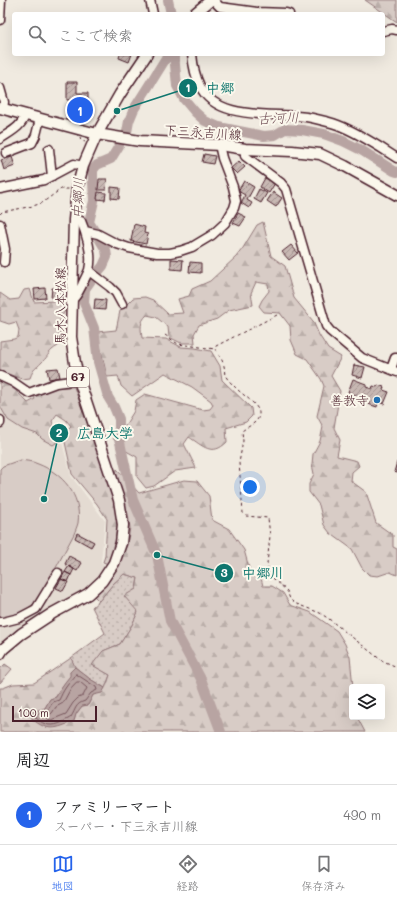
<!DOCTYPE html>
<html lang="ja">
<head>
<meta charset="utf-8">
<style>
	body { margin:0; font-family:Mali,"Klee One",sans-serif; background:#f2f2f2; color:#202124 }
	.controls { position:absolute; right:12px; bottom:12px; display:grid; overflow:hidden; border-radius:4px; box-shadow:0 4px 16px #0002 }
	.controls button { width:36px; height:36px; display:grid; place-items:center; padding:0; border:0; border-bottom:1px solid #e0e0e0; background:#fff; color:#202124; font:20px sans-serif }
	.scale { position:absolute; left:12px; bottom:10px; width:85px; box-sizing:border-box; padding-left:4px; border:2px solid #4a1f2b; border-top:0; font-size:11px; line-height:14px; white-space:nowrap; color:#4a1f2b; -webkit-text-stroke:3px #fbf7ec; paint-order:stroke }
	.you { position:absolute; left:250px; top:487px; width:14px; height:14px; margin:-10px; border:3px solid #fff; border-radius:50%; background:#1a73e8; box-shadow:0 0 0 6px #1a73e833 }
	.badge { display:grid; place-items:center; width:26px; height:26px; border-radius:50%; background:#2563eb; color:#fff; font-size:13px; font-weight:700 }
	.pin { position:absolute; translate:-50% -50%; border:2px solid #fff; box-shadow:0 1px 4px #0006 }
	.list { margin:0; padding:0; list-style:none }
	h2 { display:flex; justify-content:space-between; align-items:center; height:52px; margin:0; padding:0 16px; font-size:17px }
	h2 small { font-size:13px; font-weight:400; color:#757577 }
	.list li { display:grid; grid-template-columns:26px 1fr auto; gap:12px; align-items:center; box-sizing:border-box; height:60px; padding:0 16px; border-top:1px solid #e0e0e0 }
	.list b { display:block; font-size:15px; white-space:nowrap }
	.list p { margin:0; font-size:13px; white-space:nowrap; color:#757577 }
	.list em { font-size:13px; font-style:normal; color:#757577 }
	.icon { flex:none; width:22px; height:22px; fill:none; stroke:currentColor; stroke-width:2; stroke-linecap:round; stroke-linejoin:round }
	.map { position:relative; flex:none; width:397px; height:732px; overflow:hidden }
	.search { position:absolute; background:#fff; box-shadow:0 4px 16px #0002; left:12px; right:12px; top:12px; height:44px; display:flex; align-items:center; gap:10px; box-sizing:border-box; padding:0 14px; border-radius:4px; color:#757577; font-size:15px }
	.sheet { height:112px; background:#fff }
	nav { display:flex; justify-content:space-around; align-items:center; box-sizing:border-box; height:56px; border-top:1px solid #e0e0e0; background:#fff; font-size:11px; color:#757577 }
	nav a { display:grid; justify-items:center; gap:2px }
	nav .on { color:#2563eb }
	.map>svg:first-child { display:block }
	.built { fill:#e4dbd2 }
	.grass { fill:url(#grass-dots); stroke:#917678 }
	.forest { fill:url(#forest-firs); stroke:#917678 }
	.green { fill:#d8ccc6; stroke:#917678 }
	.water { fill:#b8a4a2; stroke:#8c6f72 }
	.lines { fill:none; stroke-linecap:round; stroke-linejoin:round }
	.shore { stroke:#76545b; stroke-width:1 }
	.river { stroke:#b8a4a2; stroke-width:10 }
	.building { fill:url(#building-hatch); stroke:#4a1f2b }
	.minor-casing { stroke:#4a1f2b; stroke-width:11 }
	.major-casing { stroke:#4a1f2b; stroke-width:13 }
	.path { stroke:#4a1f2b; stroke-width:1; stroke-dasharray:3 3; stroke-linecap:butt }
	.minor { stroke:#fbf7ec; stroke-width:8 }
	.major { stroke:#fbf7ec; stroke-width:10 }
	.poi-dot { fill:#1f6fb2; stroke:#fbf7ec; stroke-width:1.5 }
	.labels { text-anchor:middle; stroke-width:4; stroke-linejoin:round; paint-order:stroke }
	.shield { fill:#fbf7ec; stroke:#7f6065; stroke-width:1 }
	.shield-label { font-size:12px; font-weight:bold; fill:#4a1f2b }
	.street-label { font-size:13px; fill:#4a1f2b; stroke:#fbf7ec }
	.poi-label { font-size:13px; fill:#4a1f2b; stroke:#fbf7ec; text-anchor:end }
	.water-label { font-size:14px; font-style:italic; fill:#704e55; stroke:#fbf7ec }
	.leader { fill:none; stroke:#0f766e; stroke-width:1.5 }
	.callout-dot { fill:#0f766e; stroke:#fbf7ec; stroke-width:1.5 }
	.mark-label { font-size:12px; text-anchor:middle; font-weight:bold; fill:#fff }
	.callout-label { font-size:14px; text-anchor:middle; font-weight:bold; fill:#0f766e; stroke:#fbf7ec; stroke-width:4; stroke-linejoin:round; paint-order:stroke }
</style>
</head>
<body>
<div class="map">
<svg width="397" height="732" viewBox="0 0 397 732">
	<defs>
		<pattern id="grass-dots" width="8" height="8" patternUnits="userSpaceOnUse"><rect width="8" height="8" fill="#d8ccc6"/><path d="M2 2h.1M6 6h.1" fill="none" stroke="#bbafaa" stroke-width="1.8" stroke-linecap="round"/></pattern>
		<pattern id="forest-firs" width="22" height="20" patternUnits="userSpaceOnUse"><rect width="22" height="20" fill="#d8ccc6"/><path d="M5 1l3.5 6h-7zM16 11l3.5 6h-7z" fill="#bbafaa"/></pattern>
		<pattern id="building-hatch" width="6" height="6" patternUnits="userSpaceOnUse"><rect width="6" height="6" fill="#c8b8b3"/><path d="M-1 1l2-2M0 6l6-6M5 7l2-2" fill="none" stroke="#a49592"/></pattern>
	</defs>
	<rect width="100%" height="100%" fill="#f0eae0"/>
	<filter id="ink" filterUnits="userSpaceOnUse"><feTurbulence type="fractalNoise" baseFrequency=".025" numOctaves="2"/><feDisplacementMap in="SourceGraphic" scale="8" xChannelSelector="R" yChannelSelector="G"/><feConvolveMatrix kernelMatrix="1 2 1 2 8 2 1 2 1" color-interpolation-filters="sRGB"/></filter>
	<g filter="url(#ink)">
		<!-- built -->
		<path class="built" d="M 0,383 L 28,401 L 36,413 L 60,435 L 71,476 L 105,521 L 101,562 L 106,566 L 96,578 L 82,590 L 50,608 L 0,645 Z"/>
		<!-- grass -->
		<path class="grass" d="M 124,574 L 138,578 L 136,589 L 138,612 L 132,625 L 120,644 L 103,651 L 93,665 L 110,675 L 105,688 L 90,679 L 75,667 L 71,658 L 105,633 L 92,607 L 99,601 L 113,584 Z"/>
		<!-- forest -->
		<path class="forest" d="M 365,0 L 397,0 L 397,22 Z
			M 263,222 L 271,256 L 285,266 L 294,298 L 313,321 L 319,335 L 328,349 L 341,357 L 331,376 L 340,391 L 334,428 L 340,440 L 337,456 L 357,461 L 359,466 L 352,472 L 351,481 L 366,492 L 376,523 L 393,535 L 393,547 L 397,549 L 397,575 L 390,572 L 378,576 L 369,575 L 362,568 L 352,549 L 330,533 L 324,525 L 319,505 L 309,492 L 309,484 L 314,474 L 312,464 L 313,454 L 320,441 L 323,427 L 317,416 L 324,386 L 321,379 L 307,359 L 297,354 L 291,340 L 290,326 L 280,313 L 264,312 L 259,306 L 262,300 L 269,291 L 268,284 L 256,282 L 251,293 L 253,305 L 229,310 L 217,319 L 199,325 L 194,334 L 195,343 L 181,343 L 169,337 L 168,327 L 156,317 L 147,315 C 139,322 141,329 142,338 L 166,339 L 181,347 L 195,348 L 211,351 L 220,366 L 222,380 L 251,408 L 252,416 L 246,422 L 226,428 L 227,442 C 212,457 203,446 189,437 L 184,444 L 196,468 L 175,471 L 154,486 L 146,488 L 137,477 L 137,457 L 119,447 L 113,438 L 126,424 L 134,411 L 136,400 L 145,394 L 203,410 L 210,409 L 213,405 L 211,401 L 192,387 L 165,373 L 132,396 L 121,386 L 118,376 L 107,377 L 97,332 L 116,330 L 120,311 L 133,298 L 145,297 L 153,300 L 168,314 L 183,313 L 178,299 L 189,296 L 192,289 L 210,281 L 236,257 L 243,248 L 257,225 Z
			M 30,289 L 34,302 L 55,301 L 66,306 L 65,310 L 58,325 L 61,334 L 58,346 C 47,352 50,355 42,362 C 35,370 34,367 30,378 L 22,379 L 0,371 L 0,341 L 14,339 L 18,337 L 19,330 L 16,322 L 9,324 L 0,321 L 0,293 L 10,300 L 19,299 L 24,290 Z
			M 0,381 C 12,385 20,395 28,403 L 35,399 L 34,397 L 56,387 L 74,387 L 110,485 L 116,513 L 117,527 L 115,543 L 108,564 L 103,562 L 105,556 L 107,519 L 97,504 L 72,474 L 63,433 L 71,426 L 66,420 L 57,414 L 52,421 L 57,438 L 56,443 L 53,445 L 42,439 L 37,434 L 22,429 L 8,420 L 0,406 Z
			M 117,469 L 139,493 L 184,480 L 197,481 L 209,496 L 212,520 L 229,529 L 244,550 L 251,575 L 261,578 L 263,586 L 272,586 L 283,593 L 290,605 L 310,612 L 337,631 L 345,644 L 350,657 L 353,687 L 352,687 L 352,717 L 357,717 L 365,732 L 0,732 L 0,688 L 3,688 L 13,684 L 34,683 L 71,658 L 75,667 L 70,672 L 71,676 C 64,683 60,689 56,697 L 50,699 L 45,708 L 74,721 L 76,714 L 82,706 L 88,705 L 93,695 C 106,691 106,687 110,675 L 92,665 L 103,651 L 120,644 L 132,625 L 138,612 L 124,596 L 136,589 L 138,578 L 124,574 L 113,584 L 99,601 L 94,596 L 109,581 L 119,562 L 127,545 L 130,528 L 128,514 L 115,480 Z
			M 5,664 L 12,669 L 0,683 L 0,669 Z"/>
		<!-- green -->
		<path class="green" d="M 20,460 C 26,461 32,461 38,464 C 62,473 82,495 78,523 C 77,527 75,531 74,534 L 42,594 C 32,608 18,617 0,618 L 0,469 L 3,466 Z"/>
		<!-- water -->
		<path class="water" d="M 75,667 L 90,679 L 105,688 L 102,693 L 93,695 L 88,705 L 82,706 L 76,714 L 74,721 C 56,729 48,732 32,719 L 32,712 L 45,708 L 50,699 L 56,697 C 60,689 64,683 70,676 L 70,672 Z"/>
		<g class="lines">
			<!-- shore -->
			<path class="shore" d="M 76,674 L 96,687 L 97,690 L 91,693 L 85,701 C 75,704 76,709 71,717 C 69,719 65,720 63,722 C 52,727 45,726 36,718 L 36,715 L 47,711 L 53,702 L 59,700 C 61,696 63,691 66,687 C 69,682 73,680 76,674 Z
				M 77,682 L 80,682 L 87,688 L 83,696 L 78,698 L 73,703 L 66,714 L 51,720 L 48,719 L 47,717 L 52,713 L 56,707 L 63,703 L 71,688 Z"/>
			<!-- river -->
			<path class="river" d="M 168,0 L 171,14
				M 174,54 L 177,86 L 184,99 L 195,112 L 205,121 L 219,127 L 264,136 L 275,135 L 285,129 L 302,130 L 324,134 L 343,141 L 361,150 L 394,171 L 397,172
				M 127,132 L 129,121 L 134,109 L 153,79 L 166,58 L 171,54
				M 119,146 L 111,159 L 97,165 L 93,170 L 93,181 L 94,201 L 89,222 L 106,250 L 107,257 L 103,266 L 92,279 L 85,289 L 84,303 L 94,328 L 98,362 L 108,397 L 114,407 L 119,419 L 119,438 L 133,500 L 157,555 L 170,621 L 201,679 L 221,732"/>
		</g>
		<!-- building -->
		<path class="building" d="M 120,54 L 132,54 L 129,62 L 119,58 Z
			M 67,82 L 77,82 L 77,93 L 88,93 L 88,100 L 67,100 Z
			M 72,104 L 89,108 L 87,117 L 70,112 Z
			M 204,154 L 215,156 L 213,164 L 202,162 Z
			M 12,157 L 15,166 L 4,170 L 1,160 Z
			M 239,161 L 245,167 L 237,174 L 231,168 Z
			M 265,178 L 275,183 L 269,193 L 260,187 Z
			M 99,179 L 107,179 L 106,190 L 98,190 Z
			M 244,181 L 254,187 L 247,200 L 252,203 L 249,208 L 241,203 L 245,195 L 238,191 Z
			M 111,187 L 120,188 L 119,199 L 111,198 Z
			M 259,189 L 267,193 L 261,203 L 254,199 Z
			M 98,192 L 106,193 L 105,200 L 97,199 Z
			M 273,192 L 282,198 L 276,207 L 267,201 Z
			M 238,213 L 246,217 L 240,226 L 233,223 Z
			M 134,224 L 145,227 L 144,233 L 148,234 L 146,244 L 131,241 Z
			M 291,245 L 298,253 L 289,260 L 282,252 Z
			M 171,259 L 183,260 L 182,270 L 171,269 Z
			M 190,262 L 201,263 L 201,273 L 189,272 Z
			M 45,288 L 46,298 L 35,299 L 34,289 Z
			M 52,288 L 63,288 L 63,298 L 51,298 Z
			M 95,299 L 106,300 L 105,310 L 94,309 Z
			M 354,365 L 365,367 L 362,378 L 352,375 Z
			M 58,368 L 60,377 L 49,379 L 47,369 Z
			M 353,379 L 366,384 L 366,387 L 372,389 L 373,386 L 377,387 L 378,385 L 384,387 L 383,390 L 389,392 L 384,404 L 378,402 L 377,407 L 368,404 L 369,402 L 364,400 L 366,395 L 362,394 L 361,397 L 348,392 Z
			M 397,462 L 397,473 L 394,472 Z
			M 77,533 L 94,542 L 91,547 L 75,538 Z
			M 69,556 L 82,563 L 77,571 L 65,564 Z
			M 69,566 L 74,569 L 71,575 L 65,572 Z
			M 65,572 L 71,575 L 68,582 L 61,579 Z
			M 61,579 L 68,582 L 63,591 L 56,588 Z"/>
		<g class="lines">
			<!-- minor casing -->
			<g class="minor-casing">
				<path id="minor" d="M 150,0 L 153,14
					M 214,0 L 217,4 L 220,7 L 257,12 L 286,13 L 289,14
					M 0,20 L 1,0
					M 383,31 L 392,29 L 397,30
					M 192,54 C 193,65 195,76 200,86 C 217,123 279,111 312,118 C 321,120 330,122 338,125 C 359,133 378,146 397,158
					M 0,88 L 4,102 L 3,109
					M 0,139 C 10,132 22,127 25,115
					M 49,149 L 52,176
					M 245,149 L 245,156 L 281,183 L 286,189 L 326,326 L 330,331 L 362,358 L 397,372
					M 6,153 L 32,143 L 36,135 L 40,119
					M 0,189 L 44,180 L 74,164 L 83,166
					M 0,224 L 5,249 L 4,262
					M 85,231 L 98,234 L 117,244 L 129,248 L 157,253 L 170,253 L 180,251 L 192,247 L 212,235 L 225,223 L 234,208 L 236,201 L 233,187 L 222,158 L 220,149 L 220,145
					M 89,271 L 110,287 L 116,293 L 122,304
					M 72,300 C 77,296 79,291 82,285 C 84,280 87,275 89,270 C 93,254 87,236 81,221 L 74,220
					M 391,369 L 395,358 L 397,358
					M 0,376 L 13,382 L 29,393 L 56,383 L 79,380
					M 0,420 L 0,423
					M 0,622 L 3,622 L 19,618 L 36,609 L 58,573"/>
			</g>
			<!-- major casing -->
			<g class="major-casing">
				<path id="major" d="M 194,14 L 211,0
					M 0,108 L 97,134 L 140,141 L 220,145 L 245,149 L 292,151 L 320,154 L 345,166 L 397,195
					M 0,654 L 3,649 L 21,634 L 53,613 L 88,594 L 102,581 L 114,563 L 121,543 L 123,525 L 119,500 L 79,380 L 75,363 L 71,337 L 74,220 L 77,189 L 83,166 L 97,134 L 120,94 L 147,54"/>
			</g>
			<!-- path -->
			<path class="path" d="M 80,137 L 81,140 L 85,142
				M 0,214 L 2,212 L 33,206 L 42,203 L 61,189 L 70,189
				M 277,315 L 216,346 L 215,349 C 218,354 223,360 224,366 C 225,369 224,372 225,375 C 227,379 232,384 235,387 C 241,394 260,405 259,414 C 259,423 248,426 242,431 L 243,441 L 239,463 L 243,513 L 246,516 L 268,518 L 270,536 L 267,564 L 269,571 L 273,578 L 287,591 L 290,599 L 294,603 L 320,613 L 329,619 L 381,660 L 397,667
				M 165,335 L 178,344 L 215,349"/>
			<!-- minor -->
			<use href="#minor" class="minor"/>
			<!-- major -->
			<use href="#major" class="major"/>
		</g>
	</g>
	<!-- markers -->
	<circle class="poi-dot" cx="377" cy="400" r="4"/>
	<g class="labels">
		<!-- shield labels -->
		<rect class="shield" x="67" y="367" width="22" height="20" rx="3"/>
		<g class="shield-label">
			<text x="78" y="381">67</text>
		</g>
		<!-- street labels -->
		<g class="street-label">
			<text transform="translate(203 132) rotate(4)" y="5">下三永吉川線</text>
			<text transform="translate(60 306) rotate(-90)" y="5">馬木八本松線</text>
		</g>
		<!-- poi labels -->
		<g class="poi-label">
			<text x="369" y="405">善教寺</text>
		</g>
		<!-- water labels -->
		<g class="water-label">
			<text transform="translate(278 118) rotate(-2)" y="5">古河川</text>
			<text transform="translate(78 198) rotate(-88)" y="5">中郷川</text>
		</g>
	</g>
	<!-- callouts -->
	<path class="leader" d="M117 111L188 88M44 499L59 433M157 555L224 573"/>
	<g class="callout-dot">
		<circle cx="117" cy="111" r="4"/>
		<circle cx="44" cy="499" r="4"/>
		<circle cx="157" cy="555" r="4"/>
		<circle cx="188" cy="88" r="10"/>
		<circle cx="59" cy="433" r="10"/>
		<circle cx="224" cy="573" r="10"/>
	</g>
	<g class="mark-label">
		<text x="188" y="92">1</text>
		<text x="59" y="437">2</text>
		<text x="224" y="577">3</text>
	</g>
	<g class="callout-label">
		<text x="220" y="93">中郷</text>
		<text x="105" y="438">広島大学</text>
		<text x="263" y="578">中郷川</text>
	</g>
</svg>
<div class="controls">
<button><svg class="icon" aria-label="layers" viewBox="0 0 24 24"><path d="M12 4l9 5-9 5-9-5zM3 14l9 5 9-5"/></svg></button>
</div>
<div class="scale">100 m</div>
<div class="you"></div>
<div class="pin badge" style="left:80px;top:110px">1</div>
<div class="search"><svg class="icon" aria-label="search" viewBox="0 0 24 24"><circle cx="10" cy="10" r="6"/><path d="M15 15l6 6"/></svg>ここで検索</div>
</div>
<section class="sheet">
<h2>周辺<small></small></h2>
<ul class="list">
<li><span class="badge">1</span><div><b>ファミリーマート</b><p>スーパー · 下三永吉川線</p></div><em>490 m</em></li>
</ul>
</section>
<nav>
<a class="on"><svg class="icon" aria-label="map" viewBox="0 0 24 24"><path d="M3 6l6-2 6 2 6-2v14l-6 2-6-2-6 2zM9 4v14M15 6v14"/></svg>地図</a>
<a><svg class="icon" aria-label="directions" viewBox="0 0 24 24"><path d="M12 3l9 9-9 9-9-9zM9 14v-3h6M13 9l2 2-2 2"/></svg>経路</a>
<a><svg class="icon" aria-label="saved" viewBox="0 0 24 24"><path d="M7 4h10v16l-5-4-5 4z"/></svg>保存済み</a>
</nav>
</body>
</html>
